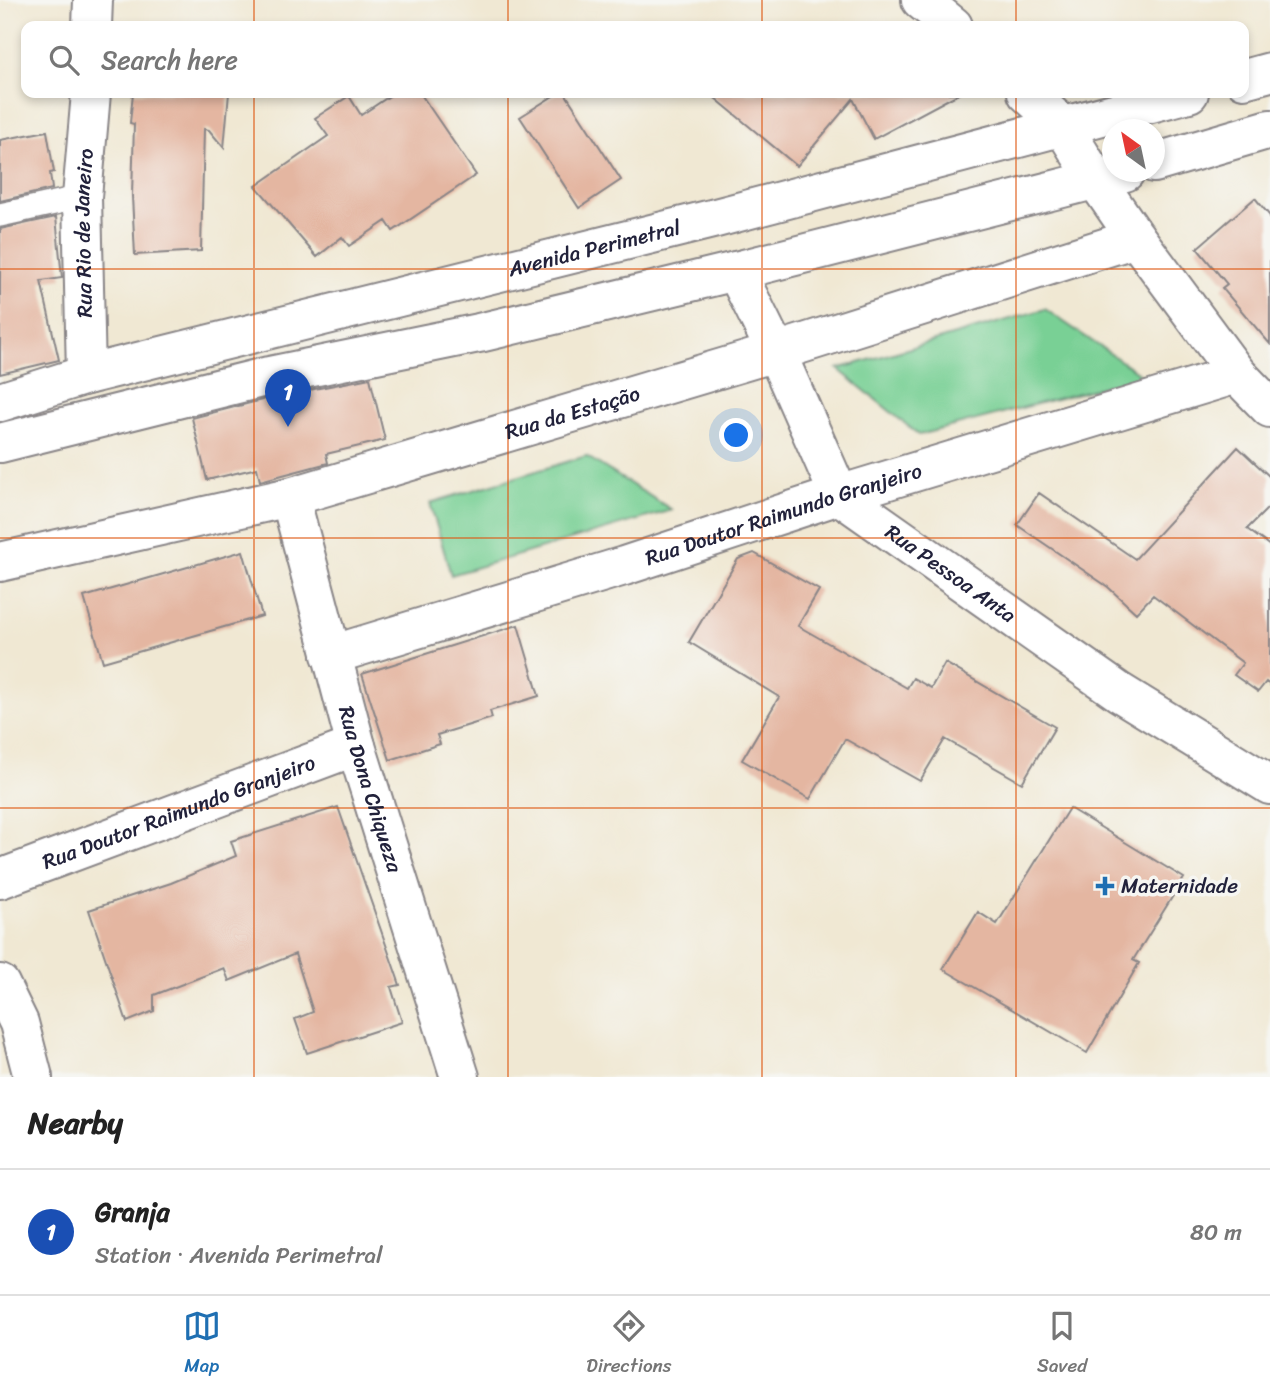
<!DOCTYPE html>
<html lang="en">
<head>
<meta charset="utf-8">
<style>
	body { margin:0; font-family:Sriracha,sans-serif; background:#f2f2f2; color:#222 }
	.compass { position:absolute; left:1102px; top:119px; width:63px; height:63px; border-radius:50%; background:#fff; box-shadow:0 4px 10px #0003; rotate:327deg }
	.you { position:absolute; left:737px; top:436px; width:24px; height:24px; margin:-18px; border:5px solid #fff; border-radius:50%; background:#1a73e8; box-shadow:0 0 0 10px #1a73e833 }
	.badge { display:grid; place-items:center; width:46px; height:46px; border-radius:50%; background:#1f6fb2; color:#fff; font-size:23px; font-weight:700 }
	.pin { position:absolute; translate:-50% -58px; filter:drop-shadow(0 2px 4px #0008) }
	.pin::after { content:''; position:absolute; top:37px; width:24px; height:21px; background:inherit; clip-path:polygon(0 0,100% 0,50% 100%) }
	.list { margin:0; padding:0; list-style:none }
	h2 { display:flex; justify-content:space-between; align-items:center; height:91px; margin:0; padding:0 28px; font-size:30px }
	h2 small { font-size:23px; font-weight:400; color:#767676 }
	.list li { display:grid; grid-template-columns:46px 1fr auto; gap:21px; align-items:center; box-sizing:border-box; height:126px; padding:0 28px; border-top:2px solid #e0e0e0 }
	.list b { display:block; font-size:26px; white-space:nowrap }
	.list p { margin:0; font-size:23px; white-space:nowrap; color:#767676 }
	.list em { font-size:23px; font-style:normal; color:#767676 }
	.icon { flex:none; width:38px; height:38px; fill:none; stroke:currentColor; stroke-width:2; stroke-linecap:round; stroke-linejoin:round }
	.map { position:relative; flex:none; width:1270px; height:1077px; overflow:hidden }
	.search { position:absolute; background:#fff; box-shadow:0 4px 10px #0003; left:21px; right:21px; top:21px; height:77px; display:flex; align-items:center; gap:18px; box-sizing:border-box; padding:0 24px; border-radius:14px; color:#767676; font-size:26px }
	.sheet { height:217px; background:#fff }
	nav { display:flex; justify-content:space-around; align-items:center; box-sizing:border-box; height:98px; border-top:2px solid #e0e0e0; background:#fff; font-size:19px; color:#767676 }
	nav a { display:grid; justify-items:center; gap:4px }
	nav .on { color:#1f6fb2 }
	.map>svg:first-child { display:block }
	.green { fill:#79d095; stroke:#4e7968; stroke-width:2 }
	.building { fill:#e4b6a1 }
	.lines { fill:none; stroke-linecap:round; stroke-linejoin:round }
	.service-casing { stroke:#898587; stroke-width:26 }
	.minor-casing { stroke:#898587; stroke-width:42 }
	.tertiary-casing { stroke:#898587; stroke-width:42 }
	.service { stroke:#fff; stroke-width:23 }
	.minor { stroke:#fff; stroke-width:38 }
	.tertiary { stroke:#fff; stroke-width:38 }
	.grid { fill:none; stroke:#de560e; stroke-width:2; stroke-opacity:0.55 }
	.poi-dot { fill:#1f6fb2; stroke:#f6f6f2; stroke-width:2.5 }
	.labels { text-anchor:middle; stroke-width:7; stroke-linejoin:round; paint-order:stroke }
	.street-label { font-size:21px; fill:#22223b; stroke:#f6f6f2 }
	.poi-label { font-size:21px; fill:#22223b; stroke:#f6f6f2; text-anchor:start }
</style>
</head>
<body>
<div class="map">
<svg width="1270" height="1077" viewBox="0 0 1270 1077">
	<rect width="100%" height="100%" fill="#f6f6f2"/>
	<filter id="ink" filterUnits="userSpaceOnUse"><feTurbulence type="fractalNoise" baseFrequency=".0143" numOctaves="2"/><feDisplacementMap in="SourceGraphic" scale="14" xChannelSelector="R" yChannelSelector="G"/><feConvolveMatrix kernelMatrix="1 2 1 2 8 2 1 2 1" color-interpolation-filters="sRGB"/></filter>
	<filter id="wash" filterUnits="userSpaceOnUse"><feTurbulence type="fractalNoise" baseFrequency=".00686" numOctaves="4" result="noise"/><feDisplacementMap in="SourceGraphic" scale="28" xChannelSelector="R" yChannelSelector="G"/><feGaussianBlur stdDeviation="1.57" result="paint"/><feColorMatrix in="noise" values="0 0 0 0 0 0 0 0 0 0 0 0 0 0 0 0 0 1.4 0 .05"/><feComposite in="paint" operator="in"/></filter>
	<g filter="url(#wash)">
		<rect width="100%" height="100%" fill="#f0e8d3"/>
		<!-- green -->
		<path class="green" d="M 1045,309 L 1143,376 L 919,435 L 838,369 Z
			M 586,456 L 672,510 L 451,575 L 430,503 Z"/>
		<g id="blocks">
			<!-- building -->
			<path class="building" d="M 133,93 L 229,93 L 224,148 L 209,130 L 204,129 L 201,251 L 135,255 L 132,196 L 134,124 L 130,123 Z
				M 394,93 L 420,93 L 476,175 L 393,231 L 386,221 L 349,246 L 342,237 L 317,257 L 256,186 L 328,136 L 315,118 L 349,96 L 361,115 Z
				M 558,93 L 565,93 L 621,180 L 579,208 L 520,117 Z
				M 709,93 L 960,93 L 874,139 L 853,99 L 797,166 Z
				M 47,131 L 54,172 L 50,173 L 52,189 L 0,201 L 0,140 Z
				M 1255,198 L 1270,216 L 1270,344 L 1222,288 L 1227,284 L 1197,248 Z
				M 56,217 L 62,278 L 41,281 L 59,360 L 0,374 L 0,229 Z
				M 370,378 L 385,440 L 326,454 L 328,463 L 260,481 L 257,468 L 207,480 L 192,418 L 274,397 Z
				M 1238,447 L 1270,477 L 1270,506 L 1247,529 L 1270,546 L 1270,685 L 1266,682 L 1258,692 L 1234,675 L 1243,663 L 1153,595 L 1136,613 L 1108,587 L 1017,525 L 1039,493 L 1135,559 Z
				M 243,551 L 262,616 L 103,662 L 84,597 Z
				M 754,553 L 819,590 L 798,626 L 907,688 L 913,678 L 931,688 L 945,663 L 1055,727 L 1022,783 L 945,739 L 920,781 L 845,739 L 810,799 L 742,760 L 779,697 L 689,642 L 738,559 Z
				M 518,625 L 539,696 L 490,711 L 492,718 L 437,735 L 440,744 L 390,760 L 362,674 Z
				M 338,807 L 400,985 L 391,987 L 402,1022 L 307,1053 L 295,1019 L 313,1012 L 295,954 L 229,981 L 224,968 L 154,995 L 154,1011 L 127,1022 L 89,910 L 171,883 L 236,856 L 231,841 Z
				M 1069,808 L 1184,878 L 1133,960 L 1139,963 L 1087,1053 L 943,969 L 978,912 L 997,924 Z"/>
		</g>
	</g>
	<g filter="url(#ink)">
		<use href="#blocks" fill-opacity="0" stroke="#898587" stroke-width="2"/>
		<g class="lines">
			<!-- service casing -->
			<g class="service-casing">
				<path id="service" d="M 0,215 L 82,197"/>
			</g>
			<!-- minor casing -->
			<g class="minor-casing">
				<g id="minor">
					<path d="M 921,0 L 953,26"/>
					<path d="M 92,26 L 93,0"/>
					<path d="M 1027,93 L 1062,125 L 1096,180 L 1136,238 L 1237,374 L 1270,408"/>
					<path id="s1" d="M 736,271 L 776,352 L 839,495 L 1119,692 L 1270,785"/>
					<path id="s2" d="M 86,375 L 82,197 L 91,93"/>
					<path id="s3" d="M 290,497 L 356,746 L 460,1077"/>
					<path id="s4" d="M 0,562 L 290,497 L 776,352 L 1136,238"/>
					<path id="s5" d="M 331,655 L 624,566 L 839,495 L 1237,374"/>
					<path id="s6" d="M 0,879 L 356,746"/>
					<path d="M 0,984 L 19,1023 L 33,1077"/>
				</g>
			</g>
			<!-- tertiary casing -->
			<g class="tertiary-casing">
				<g id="tertiary">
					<path d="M 1244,79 L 1270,72"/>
					<path d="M 1154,163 L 1270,129"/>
					<path id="s7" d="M 0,402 L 86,375 L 712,219 L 1189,93"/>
					<path d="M 0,443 L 269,376 L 479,333 L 736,271 L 1125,172"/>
				</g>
			</g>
			<!-- service -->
			<use href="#service" class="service"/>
			<!-- minor -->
			<use href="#minor" class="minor"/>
			<!-- tertiary -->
			<use href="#tertiary" class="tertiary"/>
		</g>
	</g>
	<!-- grid -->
	<path class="grid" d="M 254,0 L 254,26M 508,0 L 508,26M 762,0 L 762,26M 1016,0 L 1016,26M 254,93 L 254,1077M 508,93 L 508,1077M 762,93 L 762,1077M 1016,93 L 1016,1077M 0,269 L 1270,269M 0,538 L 1270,538M 0,808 L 1270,808"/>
	<!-- markers -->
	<path class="poi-dot" d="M1101.5 875.5h7v7h7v7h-7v7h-7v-7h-7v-7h7z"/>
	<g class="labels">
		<!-- street labels -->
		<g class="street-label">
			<text dy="7" stroke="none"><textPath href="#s2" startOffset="142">Rua Rio de Janeiro</textPath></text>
			<text dy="7" stroke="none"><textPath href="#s7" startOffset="614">Avenida Perimetral</textPath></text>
			<text dy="7" stroke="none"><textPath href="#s4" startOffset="592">Rua da Estação</textPath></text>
			<text dy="7" stroke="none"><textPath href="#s5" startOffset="474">Rua Doutor Raimundo Granjeiro</textPath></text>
			<text dy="7" stroke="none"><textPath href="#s1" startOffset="383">Rua Pessoa Anta</textPath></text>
			<text dy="7" stroke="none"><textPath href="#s3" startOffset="303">Rua Dona Chiqueza</textPath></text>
			<text dy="7" stroke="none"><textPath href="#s6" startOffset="191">Rua Doutor Raimundo Granjeiro</textPath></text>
		</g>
		<!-- poi labels -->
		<g class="poi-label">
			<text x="1121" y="893">Maternidade</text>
		</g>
	</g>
</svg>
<svg class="compass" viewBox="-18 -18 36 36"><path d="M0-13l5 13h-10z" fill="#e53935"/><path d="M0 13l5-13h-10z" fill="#767676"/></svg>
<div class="you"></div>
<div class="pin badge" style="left:288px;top:427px;background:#1a4fb4">1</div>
<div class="search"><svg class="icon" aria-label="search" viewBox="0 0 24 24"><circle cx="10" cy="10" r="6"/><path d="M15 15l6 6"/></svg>Search here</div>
</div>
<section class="sheet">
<h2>Nearby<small></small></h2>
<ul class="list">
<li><span class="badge" style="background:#1a4fb4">1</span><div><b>Granja</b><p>Station · Avenida Perimetral</p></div><em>80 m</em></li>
</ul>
</section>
<nav>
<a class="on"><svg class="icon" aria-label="map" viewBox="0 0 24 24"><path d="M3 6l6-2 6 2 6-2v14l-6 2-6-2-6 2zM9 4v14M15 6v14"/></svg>Map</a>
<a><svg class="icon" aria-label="directions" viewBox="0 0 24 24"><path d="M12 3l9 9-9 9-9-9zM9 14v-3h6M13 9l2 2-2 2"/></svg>Directions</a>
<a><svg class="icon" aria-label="saved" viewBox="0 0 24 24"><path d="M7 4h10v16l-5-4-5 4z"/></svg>Saved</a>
</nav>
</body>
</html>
